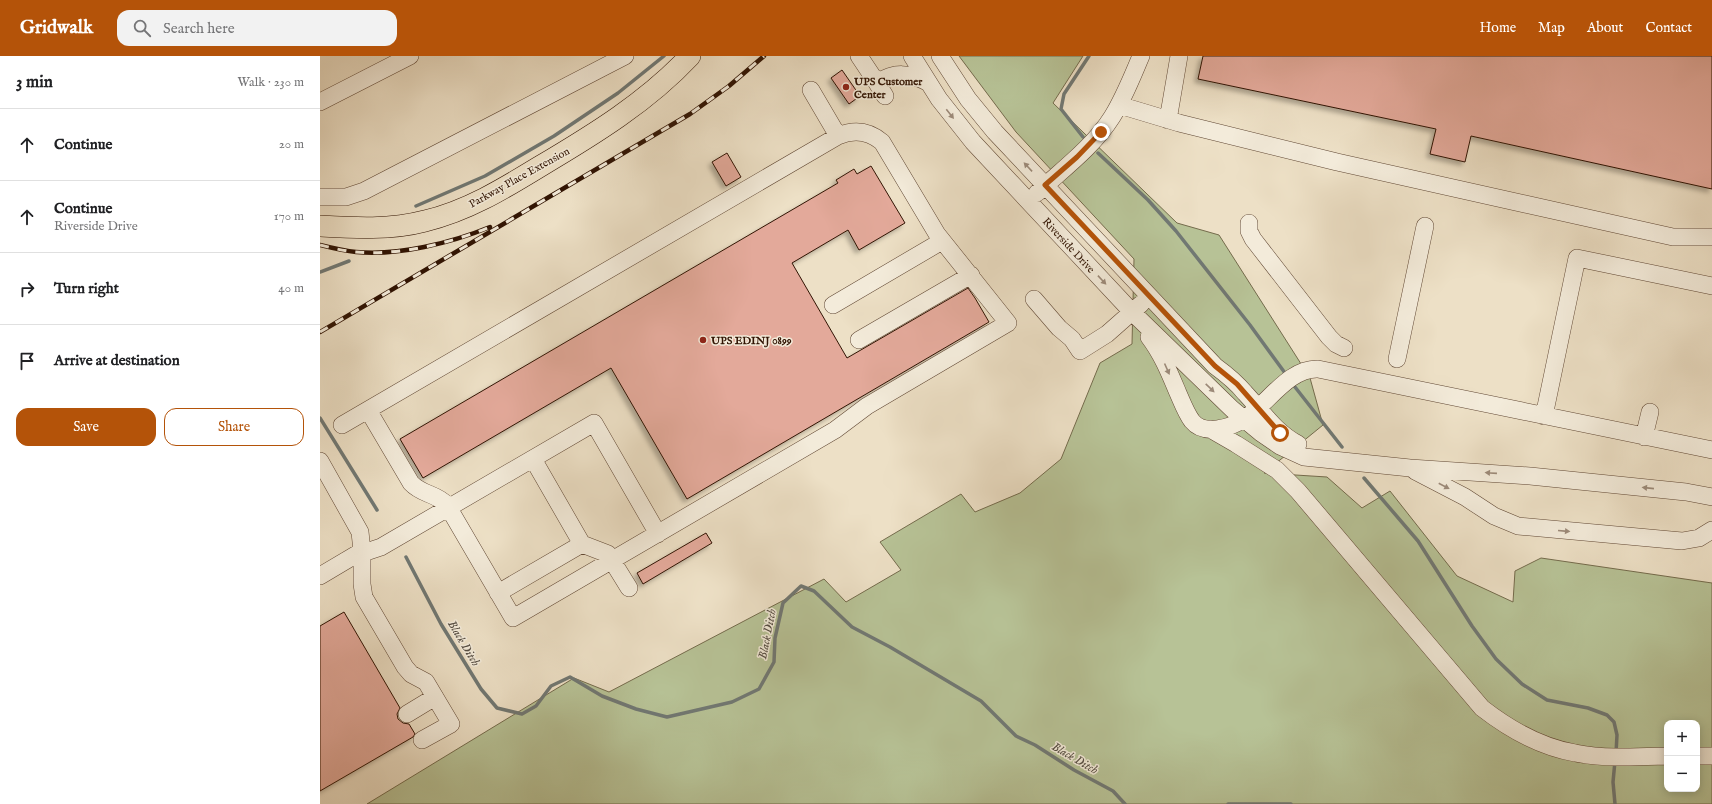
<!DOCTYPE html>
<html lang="en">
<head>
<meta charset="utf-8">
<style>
	body { margin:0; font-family:"IM FELL English",serif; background:#f2f2f2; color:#202124 }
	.controls { position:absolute; right:12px; bottom:12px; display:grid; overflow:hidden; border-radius:8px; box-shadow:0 2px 10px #0003 }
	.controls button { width:36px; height:36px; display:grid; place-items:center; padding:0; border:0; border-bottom:1px solid #e0e0e0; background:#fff; color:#202124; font:20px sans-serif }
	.stop { position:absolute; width:12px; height:12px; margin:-9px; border:3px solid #b45309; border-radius:50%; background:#fff }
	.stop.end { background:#b45309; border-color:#fff; box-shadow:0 1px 4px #0008 }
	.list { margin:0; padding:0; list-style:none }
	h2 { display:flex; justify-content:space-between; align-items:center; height:52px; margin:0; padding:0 16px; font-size:17px }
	h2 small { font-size:13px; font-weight:400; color:#757577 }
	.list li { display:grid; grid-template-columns:26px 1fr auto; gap:12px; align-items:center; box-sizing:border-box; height:72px; padding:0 16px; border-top:1px solid #e0e0e0 }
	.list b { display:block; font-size:15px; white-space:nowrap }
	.list p { margin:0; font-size:13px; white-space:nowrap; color:#757577 }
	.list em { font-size:13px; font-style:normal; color:#757577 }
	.actions { display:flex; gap:8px; padding:12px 16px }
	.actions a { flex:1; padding:9px 0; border:1px solid #b45309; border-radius:12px; text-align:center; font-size:14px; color:#b45309 }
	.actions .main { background:#b45309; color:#fff }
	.icon { flex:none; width:22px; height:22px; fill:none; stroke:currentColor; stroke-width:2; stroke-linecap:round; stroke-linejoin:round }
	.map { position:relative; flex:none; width:1392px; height:748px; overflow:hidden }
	header { display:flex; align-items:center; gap:24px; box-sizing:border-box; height:56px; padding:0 20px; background:#b45309; color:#fff }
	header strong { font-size:19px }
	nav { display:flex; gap:22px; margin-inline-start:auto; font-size:14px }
	.search { width:280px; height:36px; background:#f2f2f2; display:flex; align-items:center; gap:10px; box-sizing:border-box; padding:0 14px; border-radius:12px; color:#757577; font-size:15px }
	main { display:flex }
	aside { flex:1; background:#fff }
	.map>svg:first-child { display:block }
	.green { fill:#b7c296; stroke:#746b4c; fill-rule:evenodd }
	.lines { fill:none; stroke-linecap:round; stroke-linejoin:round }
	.stream { stroke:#717873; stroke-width:3.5 }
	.building { fill:#e3a99a; stroke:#311403; filter:url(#shadow) }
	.minor-casing { stroke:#604734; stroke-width:18 }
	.major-casing { stroke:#311403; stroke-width:22 }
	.minor { stroke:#f3ebda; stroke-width:17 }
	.major { stroke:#ede0c6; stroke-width:21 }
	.rail-casing { stroke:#311403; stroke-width:4.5 }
	.rail { stroke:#f3ebda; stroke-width:3; stroke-dasharray:9; stroke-linecap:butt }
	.oneway { fill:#9c8a79 }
	.route { stroke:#b45309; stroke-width:5 }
	.poi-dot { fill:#8f2418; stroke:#f3ebda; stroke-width:1.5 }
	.labels { text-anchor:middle; stroke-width:3; stroke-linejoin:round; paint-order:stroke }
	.poi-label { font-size:11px; font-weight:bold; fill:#311403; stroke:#f3ebda; text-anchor:start }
	.street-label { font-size:11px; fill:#311403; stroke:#f3ebda }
	.water-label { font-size:12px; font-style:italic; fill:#564e44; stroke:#f3ebda }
</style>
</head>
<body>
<header>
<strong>Gridwalk</strong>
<div class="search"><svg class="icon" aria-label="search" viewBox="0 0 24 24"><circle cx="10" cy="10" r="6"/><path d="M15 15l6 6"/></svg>Search here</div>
<nav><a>Home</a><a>Map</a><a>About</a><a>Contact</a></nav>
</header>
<main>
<aside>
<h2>3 min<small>Walk · 230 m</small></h2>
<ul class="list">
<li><svg class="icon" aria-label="ahead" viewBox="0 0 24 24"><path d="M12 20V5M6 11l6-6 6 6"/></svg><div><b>Continue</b></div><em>20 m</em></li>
<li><svg class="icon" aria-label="ahead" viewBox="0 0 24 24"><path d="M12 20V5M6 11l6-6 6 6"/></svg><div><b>Continue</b><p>Riverside Drive</p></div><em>170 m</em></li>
<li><svg class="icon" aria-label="right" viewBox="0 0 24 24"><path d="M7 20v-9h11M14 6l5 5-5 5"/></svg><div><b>Turn right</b></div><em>40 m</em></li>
<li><svg class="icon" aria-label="arrive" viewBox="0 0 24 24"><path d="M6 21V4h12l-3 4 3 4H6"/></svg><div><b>Arrive at destination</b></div></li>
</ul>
<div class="actions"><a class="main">Save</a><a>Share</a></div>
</aside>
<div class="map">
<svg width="1392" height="748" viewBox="0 0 1392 748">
	<defs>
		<filter id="shadow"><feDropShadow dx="-3.5" dy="3.5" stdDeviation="2" flood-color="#0004"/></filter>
	</defs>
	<rect width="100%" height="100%" fill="#ede0c6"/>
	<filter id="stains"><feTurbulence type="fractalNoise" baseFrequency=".005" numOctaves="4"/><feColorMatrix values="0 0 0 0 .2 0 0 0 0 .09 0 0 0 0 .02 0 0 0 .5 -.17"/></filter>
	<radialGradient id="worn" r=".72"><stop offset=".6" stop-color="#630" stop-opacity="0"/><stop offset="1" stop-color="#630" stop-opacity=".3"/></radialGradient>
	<!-- green -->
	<path class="green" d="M 639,0 L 763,0 L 733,47 L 857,167 L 899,179 L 990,322 L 1003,369 L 944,417 L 1007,421 L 1042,452 L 1070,435 L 1137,520 L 1193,546 L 1195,515 L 1221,502 L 1392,527 L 1392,748 L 47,748 L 254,622 L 289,636 L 504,523 L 526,546 L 581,514 L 560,486 L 641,438 L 655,456 L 700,437 L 741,403 L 780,307 L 812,288 L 814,203 L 696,76 ZM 1347,667 L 1377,667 L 1377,733 L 1347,733 Z"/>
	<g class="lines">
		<!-- stream -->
		<path class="stream" d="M 763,81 L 741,53 L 744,38 L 769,0
			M 778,97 L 828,144 L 856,175 L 930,269 L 965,317
			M 96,150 L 165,120 L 234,80 L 298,37 L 344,0
			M 0,216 L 29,205
			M 975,331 L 1022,391
			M 0,362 L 57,454
			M 1044,422 L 1098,485 L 1152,570 L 1176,603 L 1202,628 L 1227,644 L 1268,652 L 1287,659 L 1294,666 L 1297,679 L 1296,697
			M 86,501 L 121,568 L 161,633 L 177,652 L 202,658 L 216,650 L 231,630 L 250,621 L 282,640 L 316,653 L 347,661 L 412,646 L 439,633 L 454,606 L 455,582 L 463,547 L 481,530 L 494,535 L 532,571 L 570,591 L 661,645 L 696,680 L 715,689 L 754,714 L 793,735 L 805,748
			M 908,748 L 971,748
			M 1295,748 L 1293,726 L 1295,705"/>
	</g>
	<!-- building -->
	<path class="building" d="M 883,0 L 1392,0 L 1392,133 L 1151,80 L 1145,106 L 1110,98 L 1116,73 L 878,23 Z
		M 522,14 L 540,40 L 529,48 L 511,22 Z
		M 407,97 L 421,121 L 406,130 L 392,106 Z
		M 551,110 L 585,167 L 539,194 L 528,174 L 472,207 L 527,302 L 648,232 L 655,242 L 669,266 L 367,443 L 291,312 L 103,422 L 80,383 L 518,127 L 516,124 L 534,113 L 537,118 Z
		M 386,477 L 392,487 L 323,528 L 317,517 Z
		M 24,556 L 80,652 L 77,658 L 78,663 L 83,667 L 89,668 L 95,678 L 93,681 L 0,735 L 0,570 Z"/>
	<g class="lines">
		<!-- minor casing -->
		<g class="minor-casing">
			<path id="minor" d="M 539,0 L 557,27 C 575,15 589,17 607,26
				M 592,0 L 619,43 L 653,86 L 812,256 L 912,353 L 941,377 L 960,390 L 984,401 L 1090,412 L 1210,420 L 1366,436 L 1392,441
				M 620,0 L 648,43 L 675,76 L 895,310 C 906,318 916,326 925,337 C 942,355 955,376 978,388
				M 557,27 L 565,40
				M 491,34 L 518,80
				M 0,46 L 90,0
				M 799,49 L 859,67 L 1017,106 L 1353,181 L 1392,181
				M 848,64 L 859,0
				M 717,137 C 743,113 773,91 792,61 C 804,42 812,21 821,0
				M 0,141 L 26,141 L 44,135 L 305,0
				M 929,167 L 929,175 L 933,183 L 1009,281 L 1016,288 L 1024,292
				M 714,243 L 739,272 L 752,283 L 760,295 L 787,278 L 821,248
				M 513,249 L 622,185
				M 829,281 C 842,298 850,318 858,337 C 862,346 866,357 872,365 C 884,380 910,372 924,363 C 948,348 968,312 998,313 L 1392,394
				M 539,284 L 651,219
				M 1077,303 L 1105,170
				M 1224,360 L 1257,202 L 1392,230
				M 22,369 L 518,80 C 534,73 549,75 562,86 L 617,178 L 688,267 L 547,350 L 515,374 L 193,562 L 127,449 C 116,437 102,439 91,427 L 48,354
				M 890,373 L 916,388 L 957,414 L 978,435 L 1162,652 C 1189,673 1220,691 1255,697 C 1285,703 1317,701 1347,700
				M 1324,381 L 1330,356
				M 213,403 L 262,488 L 288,498 L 309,532
				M 0,405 L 40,476 L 42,495 L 42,528 L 44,541 L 85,611 L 91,618 L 106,626 L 131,668 L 102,684
				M 1095,415 L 1145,441 L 1174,460 L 1198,470 L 1362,485 L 1379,482 L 1392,474
				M 0,520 L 42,495 L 49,495 L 61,491 L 274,367 L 338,478
				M 178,537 L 262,488
				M 87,658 L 115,641
				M 1377,700 L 1392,700"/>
		</g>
		<!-- major casing -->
		<g class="major-casing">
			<path id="major" d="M 0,170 C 35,172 71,174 105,165 C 147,155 183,133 219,111 C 273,79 327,46 370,0"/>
		</g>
		<!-- minor -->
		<use href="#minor" class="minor"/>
		<!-- major -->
		<use href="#major" class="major"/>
		<!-- rail casing -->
		<g class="rail-casing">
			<path id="rail" d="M 0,189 C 12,192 24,195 36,196 C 78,200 131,187 170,171
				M 0,276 L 370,58 L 409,30 L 444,0"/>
		</g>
		<!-- rail -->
		<use href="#rail" class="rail"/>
	</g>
	<!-- one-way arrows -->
	<defs><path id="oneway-solid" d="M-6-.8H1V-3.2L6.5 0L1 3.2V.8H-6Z"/></defs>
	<g class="oneway">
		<use href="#oneway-solid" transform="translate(630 58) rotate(52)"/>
		<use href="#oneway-solid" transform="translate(708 111) rotate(-133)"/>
		<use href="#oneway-solid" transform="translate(782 224) rotate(47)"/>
		<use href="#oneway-solid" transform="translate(847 313) rotate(66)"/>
		<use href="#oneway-solid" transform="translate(890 332) rotate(44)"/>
		<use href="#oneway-solid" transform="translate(1171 417) rotate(-176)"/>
		<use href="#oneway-solid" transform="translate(1124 430) rotate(28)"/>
		<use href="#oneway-solid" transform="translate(1328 432) rotate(-174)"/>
		<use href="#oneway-solid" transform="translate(1244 475) rotate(5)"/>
	</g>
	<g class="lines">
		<!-- route -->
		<path class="route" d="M 781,76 L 757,101 L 725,129 L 895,310 L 917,328 L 960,377"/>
	</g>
	<!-- markers -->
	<g class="poi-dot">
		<circle cx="526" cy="31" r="4"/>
		<circle cx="383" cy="284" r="4"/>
	</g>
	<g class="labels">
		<!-- poi labels -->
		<g class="poi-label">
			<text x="534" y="29">UPS Customer<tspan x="534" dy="13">Center</tspan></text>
			<text x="391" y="288">UPS EDINJ 0899</text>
		</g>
		<!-- street labels -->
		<g class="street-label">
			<text transform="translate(199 121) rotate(-29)" y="4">Parkway Place Extension</text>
			<text transform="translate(749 189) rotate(47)" y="4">Riverside Drive</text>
		</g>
		<!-- water labels -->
		<g class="water-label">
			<text transform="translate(447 578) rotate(-79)" y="4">Black Ditch</text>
			<text transform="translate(144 587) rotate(59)" y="4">Black Ditch</text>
			<text transform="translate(755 702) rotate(30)" y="4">Black Ditch</text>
		</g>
	</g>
	<rect width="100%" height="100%" filter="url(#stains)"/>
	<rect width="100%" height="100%" fill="url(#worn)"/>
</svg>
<div class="controls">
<button>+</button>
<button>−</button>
</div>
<div class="stop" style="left:960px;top:377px"></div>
<div class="stop end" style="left:781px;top:76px"></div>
</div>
</main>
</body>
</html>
